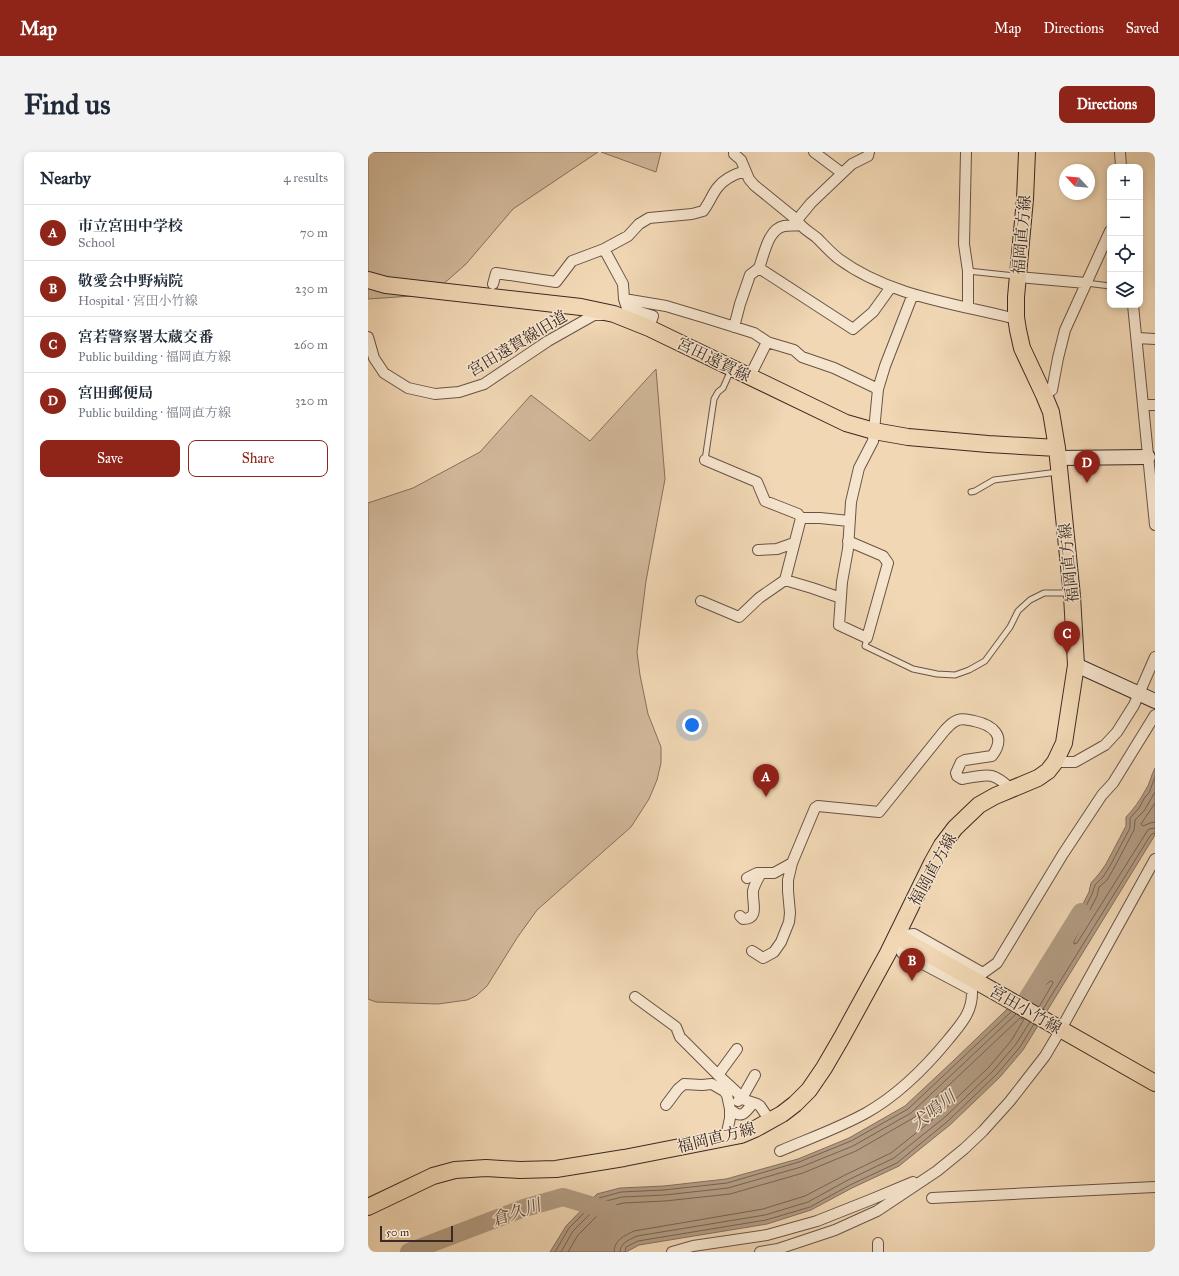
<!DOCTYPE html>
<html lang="en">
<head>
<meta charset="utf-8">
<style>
	body { margin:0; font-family:"IM FELL Great Primer","Noto Serif JP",serif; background:#f2f2f3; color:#1f2937 }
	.controls { position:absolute; right:12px; top:12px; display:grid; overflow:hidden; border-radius:8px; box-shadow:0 2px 6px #0003 }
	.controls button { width:36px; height:36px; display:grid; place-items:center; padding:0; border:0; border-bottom:1px solid #e0e1e3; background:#fff; color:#1f2937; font:20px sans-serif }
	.compass { position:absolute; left:691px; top:12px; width:36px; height:36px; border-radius:50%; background:#fff; box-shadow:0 2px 6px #0003; rotate:296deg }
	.scale { position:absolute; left:12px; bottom:10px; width:73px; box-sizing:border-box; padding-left:4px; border:2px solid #3b2923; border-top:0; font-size:11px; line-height:14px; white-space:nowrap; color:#3b2923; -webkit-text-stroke:3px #f6e5ce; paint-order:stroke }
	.you { position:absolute; left:324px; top:573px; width:14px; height:14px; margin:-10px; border:3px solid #fff; border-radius:50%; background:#1a73e8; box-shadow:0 0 0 6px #1a73e833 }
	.badge { display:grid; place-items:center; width:26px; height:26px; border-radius:50%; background:#8f2418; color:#fff; font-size:13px; font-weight:700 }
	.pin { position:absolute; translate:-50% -33px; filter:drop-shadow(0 1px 2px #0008) }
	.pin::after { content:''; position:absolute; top:21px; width:14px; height:12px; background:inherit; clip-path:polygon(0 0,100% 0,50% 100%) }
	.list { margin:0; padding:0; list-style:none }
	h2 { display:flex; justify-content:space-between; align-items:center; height:52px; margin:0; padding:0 16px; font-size:17px }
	h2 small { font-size:13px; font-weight:400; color:#747a83 }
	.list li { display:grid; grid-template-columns:26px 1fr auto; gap:12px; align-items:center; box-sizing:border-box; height:56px; padding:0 16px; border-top:1px solid #e0e1e3 }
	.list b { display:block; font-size:15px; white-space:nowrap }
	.list p { margin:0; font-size:13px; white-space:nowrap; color:#747a83 }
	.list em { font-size:13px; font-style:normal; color:#747a83 }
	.actions { display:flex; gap:8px; padding:12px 16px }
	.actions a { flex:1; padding:9px 0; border:1px solid #8f2418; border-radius:8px; text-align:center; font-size:14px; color:#8f2418 }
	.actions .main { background:#8f2418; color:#fff }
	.icon { flex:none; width:22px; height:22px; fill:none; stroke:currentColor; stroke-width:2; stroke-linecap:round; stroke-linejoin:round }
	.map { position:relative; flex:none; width:787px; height:1100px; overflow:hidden; border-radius:8px }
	header { display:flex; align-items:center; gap:24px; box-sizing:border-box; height:56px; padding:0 20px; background:#8f2418; color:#fff }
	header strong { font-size:19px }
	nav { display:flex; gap:22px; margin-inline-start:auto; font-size:14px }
	.intro { display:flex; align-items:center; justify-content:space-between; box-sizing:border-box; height:96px; padding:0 24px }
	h1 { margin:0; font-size:28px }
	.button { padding:10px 18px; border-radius:8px; background:#8f2418; color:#fff; font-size:14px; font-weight:700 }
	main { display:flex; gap:24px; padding:0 24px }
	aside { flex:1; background:#fff; border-radius:8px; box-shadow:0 2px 6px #0003 }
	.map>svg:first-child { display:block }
	.green { fill:#d2b99b; stroke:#86715f }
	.water { fill:#b39c83; stroke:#836e5d }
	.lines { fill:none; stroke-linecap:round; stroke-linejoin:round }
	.shore { stroke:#776253; stroke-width:1 }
	.river { stroke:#b39c83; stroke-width:18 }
	.lane-casing { stroke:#685447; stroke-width:7 }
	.street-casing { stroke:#685447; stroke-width:12 }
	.secondary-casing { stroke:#3b2923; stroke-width:16 }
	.primary-casing { stroke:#3b2923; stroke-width:18 }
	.lane { stroke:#f6e5ce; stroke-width:5 }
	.street { stroke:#f6e5ce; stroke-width:10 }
	.secondary { stroke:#f6e5ce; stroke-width:14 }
	.primary { stroke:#f1d7b4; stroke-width:16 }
	.labels { text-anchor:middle; stroke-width:3; stroke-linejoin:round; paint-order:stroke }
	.street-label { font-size:16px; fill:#3b2923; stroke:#f6e5ce }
	.water-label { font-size:17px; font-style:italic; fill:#5f4c40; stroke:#f6e5ce }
</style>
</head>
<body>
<header>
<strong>Map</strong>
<nav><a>Map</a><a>Directions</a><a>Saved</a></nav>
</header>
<div class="intro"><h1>Find us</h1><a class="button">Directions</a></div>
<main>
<aside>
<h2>Nearby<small>4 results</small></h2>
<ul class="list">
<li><span class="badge">A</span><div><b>市立宮田中学校</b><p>School</p></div><em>70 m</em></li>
<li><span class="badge">B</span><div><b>敬愛会中野病院</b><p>Hospital · 宮田小竹線</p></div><em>230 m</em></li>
<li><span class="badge">C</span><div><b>宮若警察署太蔵交番</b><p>Public building · 福岡直方線</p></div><em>260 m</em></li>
<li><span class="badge">D</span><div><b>宮田郵便局</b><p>Public building · 福岡直方線</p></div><em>320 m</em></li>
</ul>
<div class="actions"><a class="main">Save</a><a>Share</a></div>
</aside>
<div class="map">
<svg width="787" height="1100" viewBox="0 0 787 1100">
	<rect width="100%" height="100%" fill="#f1d7b4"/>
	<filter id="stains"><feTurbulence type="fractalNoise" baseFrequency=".005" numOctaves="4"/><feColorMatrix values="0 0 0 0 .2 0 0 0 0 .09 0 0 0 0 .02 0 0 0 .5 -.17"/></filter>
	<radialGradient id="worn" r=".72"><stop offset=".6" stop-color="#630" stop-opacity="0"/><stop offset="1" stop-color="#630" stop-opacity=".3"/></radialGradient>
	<!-- green -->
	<path class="green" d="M 0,0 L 230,0 L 145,57 L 98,112 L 73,134 L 58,143 L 0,147 Z
		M 233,0 L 293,0 L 288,20 Z
		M 288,217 L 297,327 L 278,429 L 269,500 L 272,523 L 280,562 L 293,595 L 293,611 L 289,628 L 281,647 L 263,675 L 169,758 L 149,786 L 119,834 L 108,844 L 99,848 L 70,852 L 8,850 L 0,847 L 0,351 L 45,336 L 112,300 L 163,243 L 222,289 Z"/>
	<!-- water -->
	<path class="water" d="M 787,616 L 787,683 L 655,898 L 632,925 L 583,972 L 531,1014 L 484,1036 L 443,1058 L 399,1072 L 271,1093 L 258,1100 L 182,1100 L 198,1074 L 229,1042 L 252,1036 L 296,1034 L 358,1027 L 430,1007 L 481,986 L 537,954 L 584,910 L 683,815 L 721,740 L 723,731 L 731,722 L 738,712 L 758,674 L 758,665 C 766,657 772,648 777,639 C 782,632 783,623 787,616 Z"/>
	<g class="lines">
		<!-- shore -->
		<path class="shore" d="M 787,640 L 776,659 L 767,668 L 766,678 L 746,716 L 739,728 L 731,735 L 729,744 L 706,789 L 706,792 L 709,791 L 778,681 L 781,677 L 787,676
			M 787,651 L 773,672 L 775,674 L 782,671 L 787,670
			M 657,847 L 686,817 L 724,742 L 727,733 L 735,725 L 742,714 L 762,676 L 762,666 L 771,656 L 777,645 L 781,641 L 787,625
			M 662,849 L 682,829 L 684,829 L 685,831 L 671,855
			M 675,857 L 782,684 L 784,682 L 787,681
			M 187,1100 L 201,1076 L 231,1046 L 253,1040 L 296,1038 L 359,1031 L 431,1010 L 483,989 L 540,957 L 643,860
			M 193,1100 L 205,1079 L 234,1050 L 254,1045 L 297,1043 L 360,1036 L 433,1015 L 485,994 L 543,961 L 648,862
			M 200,1100 L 210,1083 L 237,1056 L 255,1051 L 297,1049 L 362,1042 L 435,1021 L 488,999 L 547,965 L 652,866 L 655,867 L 655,869 L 643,889 L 621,915 L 573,961 L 523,1001 L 477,1023 L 437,1044 L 395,1057 L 266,1079 C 256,1084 246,1088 246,1100
			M 252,1100 C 252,1091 261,1088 269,1084 L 397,1063 L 440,1050 L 480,1028 L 526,1006 L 577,965 L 625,919 L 648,892 L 662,870
			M 257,1100 L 258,1095 L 270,1089 L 398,1068 L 442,1055 L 482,1033 L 529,1011 L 580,969 L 629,922 L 652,895 L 666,872"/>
		<!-- river -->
		<path class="river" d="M 659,847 L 713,760
			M 41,1100 L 156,1056 L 195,1045 L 242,1059"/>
		<!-- lane casing -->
		<g class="lane-casing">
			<path id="lane" d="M 600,119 L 647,124
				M 718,131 L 742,134
				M 337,308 L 346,247 L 350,240 L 355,236 L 363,218
				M 603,340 L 607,339 L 626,328 L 690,320
				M 499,486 L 497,494 L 545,517 L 569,522 L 587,523 L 601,518 L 617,509 L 642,475 L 650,459 L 662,448 L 676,441 L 702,441"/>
		</g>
		<!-- street casing -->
		<g class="street-casing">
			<path id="street" d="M 366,0 L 366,2 L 373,8 L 381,27 L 386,33 L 429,68 C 433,76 442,80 449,86 C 456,93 463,101 471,107 C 520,143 583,151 640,165 L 648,165
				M 446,0 L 474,21
				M 598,0 L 596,92 L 600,119 L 600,155
				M 752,0 L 753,15
				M 429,68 L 443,51 L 484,12 L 500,4 L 501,0
				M 432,73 C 426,74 421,73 416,74 C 400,77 396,103 391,116 L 485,177 L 505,160 L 523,135
				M 650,125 L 718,131
				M 125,132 L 128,121 L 188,130 L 204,109 L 236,97
				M 256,147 L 298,154 L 338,166 L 386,181 L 401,191
				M 765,153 L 787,373
				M 366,175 L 372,152 L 382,123 L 391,116
				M 281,176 L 285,164 L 259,156 L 256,147 L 255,132 L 236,97 L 260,84 L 271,72 L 281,66 L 324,62 L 335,59 C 341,52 344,42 350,35 C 357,26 367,22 377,19
				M 0,185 L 6,206 L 16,221 L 40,236 L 67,242 L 91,240 L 116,232 L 180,189 L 226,163 L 234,163
				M 769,186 L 787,187
				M 382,224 L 399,190 L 426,198 L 434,205 L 466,216 L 510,237
				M 676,243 L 684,238 L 690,206 L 697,178 L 742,79
				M 775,253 L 787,253
				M 337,308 L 389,330 L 397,349 L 430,362 L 433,366
				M 480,389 L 515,404 L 520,411 L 499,486 L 471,473 L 474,430 L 480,397 L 483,350 L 491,316 L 505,289 L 510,237 L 517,214 L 545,142
				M 390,398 L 409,397 L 426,391
				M 473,446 L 444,436 L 417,428 L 433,366 L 452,366 L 481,369
				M 333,449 L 371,465 L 391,446 L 417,428
				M 687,610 L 707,610 L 737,593 L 749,580 L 766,553 L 787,505
				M 379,726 L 389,721 L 406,721 L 424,711 L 447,656 L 450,654 L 511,660 L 577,578 C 581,574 584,570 590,568 C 595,566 600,568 606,569 C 625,573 639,584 624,604 L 597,608 L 593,610 L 588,621 L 589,624 L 594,627 C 619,623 623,618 643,637
				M 372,764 L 375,767 C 392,767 384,751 385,739 C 386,733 390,727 393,721
				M 384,799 L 395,806 L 406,800 L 413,790 L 421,770 L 422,761 L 420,739 L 420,728 L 424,711
				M 267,845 L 308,875 L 312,885 L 350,923 L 377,948 L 389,952 L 392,954 L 403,970
				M 350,923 L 369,897
				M 370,949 L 374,946 L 387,923
				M 298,953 L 310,937 L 316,932 L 334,933 L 344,932 L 356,939 L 359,943 L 362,957 L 362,966 L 358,985
				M 362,957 C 374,968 377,961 385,951
				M 412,999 C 440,987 471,976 498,961 C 530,943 557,916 580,888 C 593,872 605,860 604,838 L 534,801 L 529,784 L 546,782 L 615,821 L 629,811 L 695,702 L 734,643 L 745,631 L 787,563
				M 564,1046 L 787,1035
				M 510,1091 L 510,1100
				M 304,1100 L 325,1094 L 399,1083 L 449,1069 L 502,1048 L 545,1030
				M 392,1100 L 410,1097 L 467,1078 L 509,1059 L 569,1019 L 596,997 L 615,979 L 642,949 L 677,904 L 693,877 L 787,707"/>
		</g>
		<!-- secondary casing -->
		<g class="secondary-casing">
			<path id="secondary" d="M 690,306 L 780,305
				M 708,513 L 787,549"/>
		</g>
		<!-- primary casing -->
		<g class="primary-casing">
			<path id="primary" d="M 0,128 L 18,133 L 213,155 L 246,162 L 281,176 L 478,271 L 506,279 L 540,285 L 620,292 L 689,296
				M 529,784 L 787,931
				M 0,1055 L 65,1024 L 87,1018 L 118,1016 L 152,1018 L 188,1017 L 256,1006 L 373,983 L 387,977 L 414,962 L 427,952 L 441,938 L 456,916 L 474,885 L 520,801 L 564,711 L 574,693 L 587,676 L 611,653 L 627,644 L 670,626 L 680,619 L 687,610 L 696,591 L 708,513 L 704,444 L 689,296 L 683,260 L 676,243 L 654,196 L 650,178 L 648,165 L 648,145 L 657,47 L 659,0"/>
		</g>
		<!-- lane -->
		<use href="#lane" class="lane"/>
		<!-- street -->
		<use href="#street" class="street"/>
		<!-- secondary -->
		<use href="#secondary" class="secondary"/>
		<!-- primary -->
		<use href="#primary" class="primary"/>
	</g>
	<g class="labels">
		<!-- street labels -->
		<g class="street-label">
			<text transform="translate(653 83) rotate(-85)" y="6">福岡直方線</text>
			<text transform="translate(149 191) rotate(-31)" y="6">宮田遠賀線旧道</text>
			<text transform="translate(346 207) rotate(26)" y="6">宮田遠賀線</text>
			<text transform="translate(700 411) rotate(-96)" y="6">福岡直方線</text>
			<text transform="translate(564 717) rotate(-61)" y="6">福岡直方線</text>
			<text transform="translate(658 857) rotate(30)" y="6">宮田小竹線</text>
			<text transform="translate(348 985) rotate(-14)" y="6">福岡直方線</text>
		</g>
		<!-- water labels -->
		<g class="water-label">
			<text transform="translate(565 958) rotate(-38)" y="6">犬鳴川</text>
			<text transform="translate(148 1060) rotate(-19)" y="6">倉久川</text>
		</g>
	</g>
	<rect width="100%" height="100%" filter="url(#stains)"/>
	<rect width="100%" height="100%" fill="url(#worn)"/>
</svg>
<div class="controls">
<button>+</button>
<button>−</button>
<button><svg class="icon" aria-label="locate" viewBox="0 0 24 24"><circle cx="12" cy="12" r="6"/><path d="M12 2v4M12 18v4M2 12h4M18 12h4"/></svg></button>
<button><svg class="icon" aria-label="layers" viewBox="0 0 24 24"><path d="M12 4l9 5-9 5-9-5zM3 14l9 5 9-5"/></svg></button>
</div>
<svg class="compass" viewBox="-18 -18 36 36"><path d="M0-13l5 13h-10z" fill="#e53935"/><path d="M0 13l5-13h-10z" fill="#747a83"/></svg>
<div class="scale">50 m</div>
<div class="you"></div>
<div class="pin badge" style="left:398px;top:645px">A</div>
<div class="pin badge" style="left:544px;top:829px">B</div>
<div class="pin badge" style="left:699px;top:502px">C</div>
<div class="pin badge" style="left:719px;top:331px">D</div>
</div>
</main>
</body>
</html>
